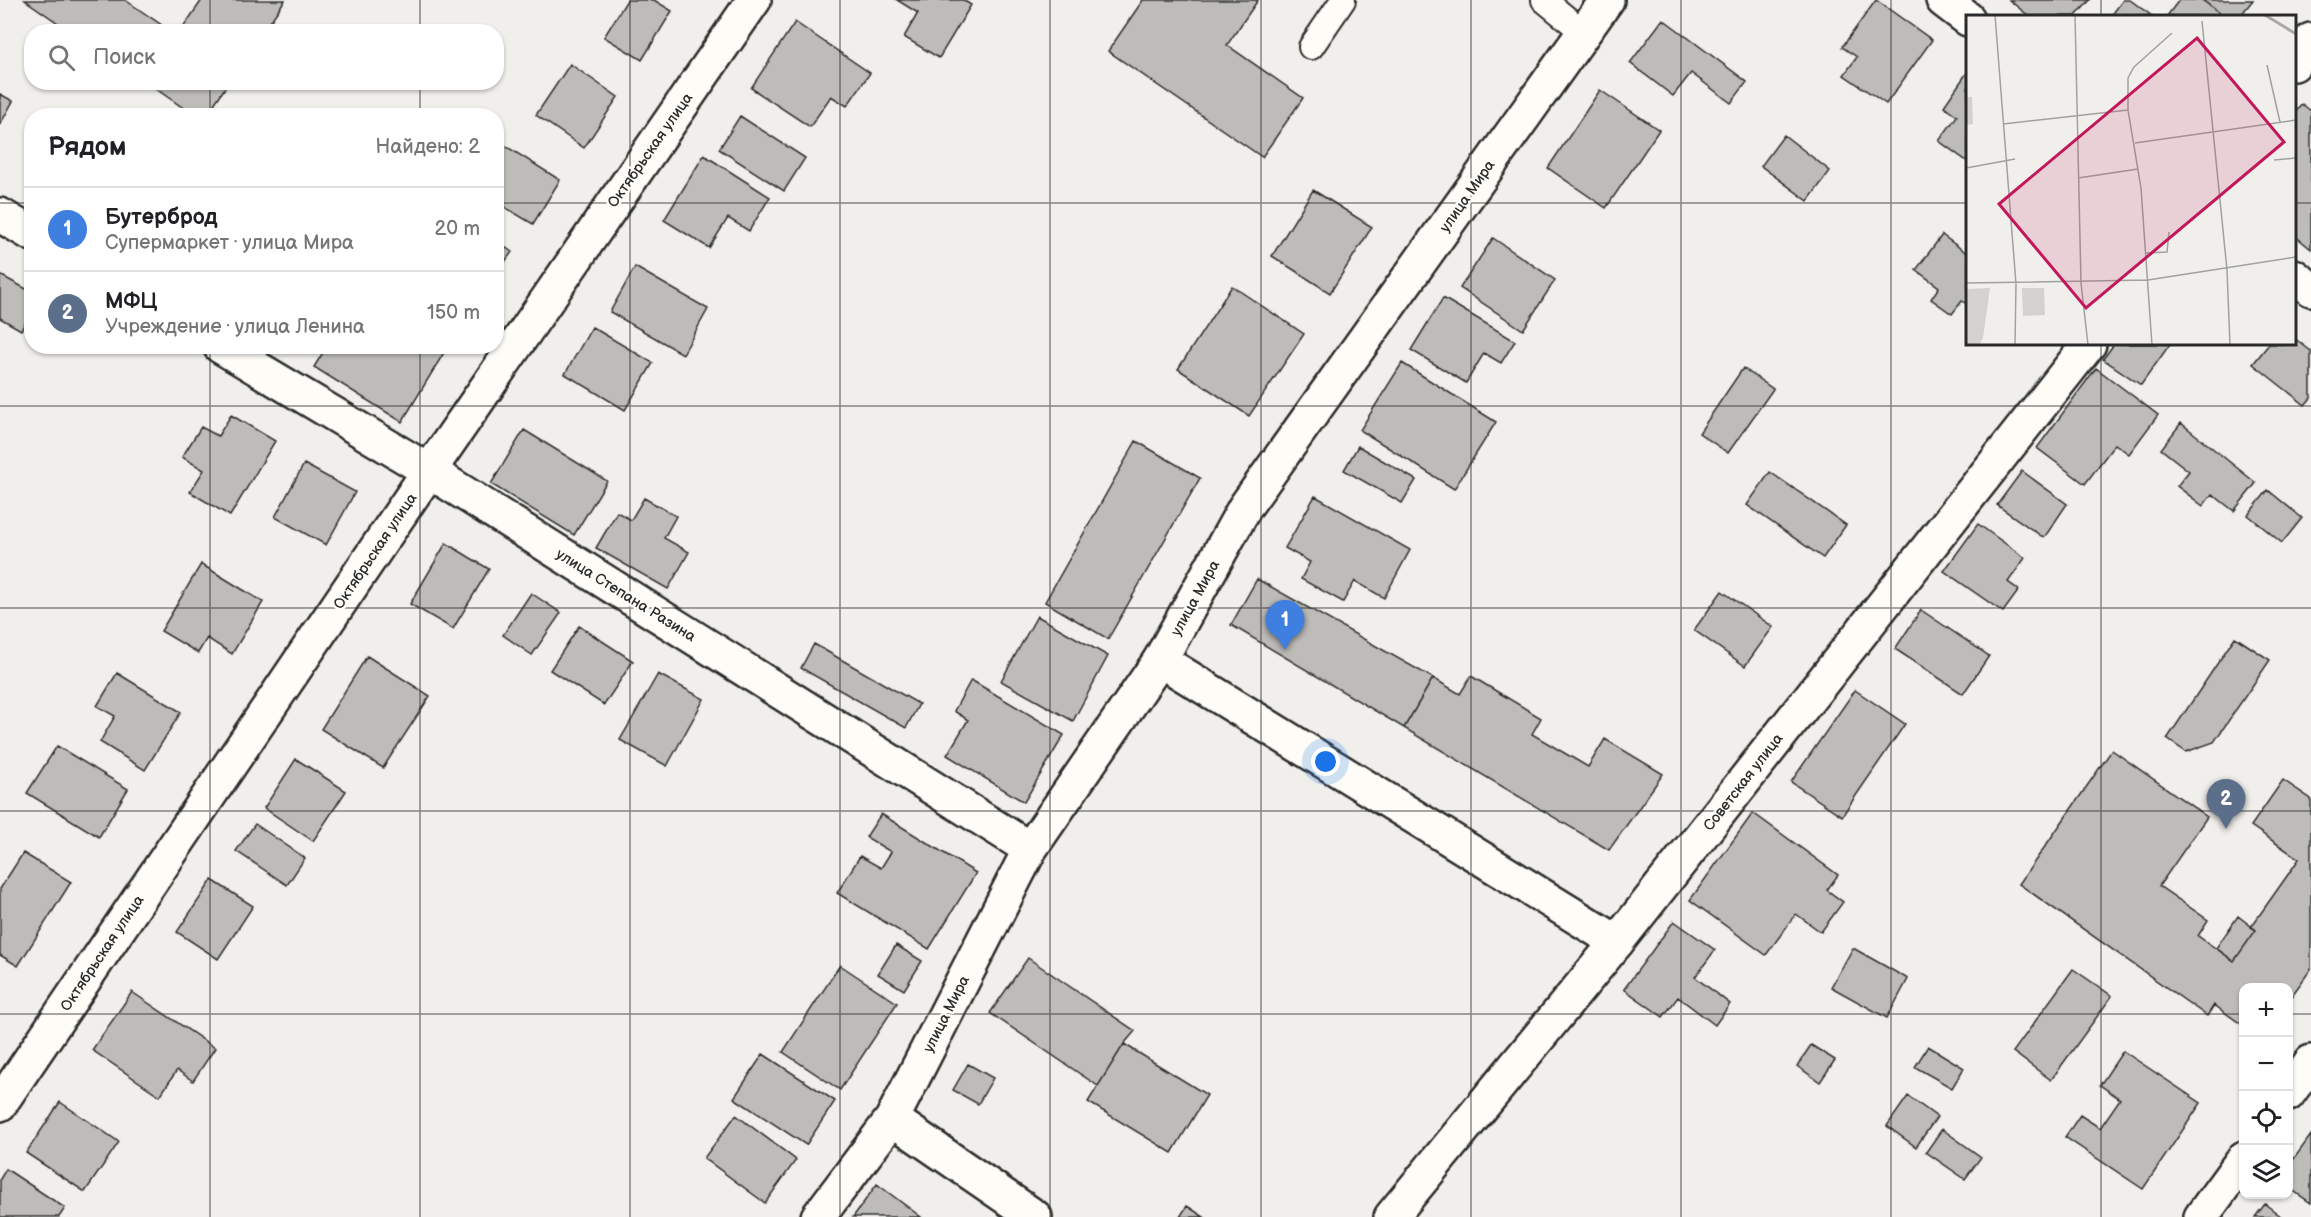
<!DOCTYPE html>
<html lang="ru">
<head>
<meta charset="utf-8">
<style>
	body { margin:0; font-family:"Balsamiq Sans",sans-serif; background:#f2f2f2; color:#202124 }
	.controls { position:absolute; right:18px; bottom:18px; display:grid; overflow:hidden; border-radius:12px; box-shadow:0 2px 4px #0004 }
	.controls button { width:54px; height:54px; display:grid; place-items:center; padding:0; border:0; border-bottom:2px solid #e0e0e0; background:#fff; color:#202124; font:30px sans-serif }
	.you { position:absolute; left:1326px; top:762px; width:21px; height:21px; margin:-15px; border:4px solid #fff; border-radius:50%; background:#1a73e8; box-shadow:0 0 0 9px #1a73e833 }
	.badge { display:grid; place-items:center; width:39px; height:39px; border-radius:50%; background:#0f766e; color:#fff; font-size:20px; font-weight:700 }
	.pin { position:absolute; translate:-50% -50px; filter:drop-shadow(0 2px 3px #0008) }
	.pin::after { content:''; position:absolute; top:32px; width:21px; height:18px; background:inherit; clip-path:polygon(0 0,100% 0,50% 100%) }
	.list { margin:0; padding:0; list-style:none }
	h2 { display:flex; justify-content:space-between; align-items:center; height:78px; margin:0; padding:0 24px; font-size:26px }
	h2 small { font-size:20px; font-weight:400; color:#757577 }
	.list li { display:grid; grid-template-columns:39px 1fr auto; gap:18px; align-items:center; box-sizing:border-box; height:84px; padding:0 24px; border-top:2px solid #e0e0e0 }
	.list b { display:block; font-size:22px; white-space:nowrap }
	.list p { margin:0; font-size:20px; white-space:nowrap; color:#757577 }
	.list em { font-size:20px; font-style:normal; color:#757577 }
	.icon { flex:none; width:33px; height:33px; fill:none; stroke:currentColor; stroke-width:2; stroke-linecap:round; stroke-linejoin:round }
	.map { position:relative; flex:none; width:2311px; height:1217px; overflow:hidden }
	.search { position:absolute; background:#fff; box-shadow:0 2px 4px #0004; left:24px; top:24px; width:480px; height:66px; display:flex; align-items:center; gap:15px; box-sizing:border-box; padding:0 21px; border-radius:24px; color:#757577; font-size:22px }
	.panel { position:absolute; background:#fff; box-shadow:0 2px 4px #0004; left:24px; top:108px; width:480px; height:246px; border-radius:24px }
	.map>svg:first-child { display:block }
	.building { fill:#bdbcb8; stroke:#2b2b2b; stroke-width:1.5 }
	.lines { fill:none; stroke-linecap:round; stroke-linejoin:round }
	.service-casing { stroke:#2b2b2b; stroke-width:28 }
	.minor-casing { stroke:#2b2b2b; stroke-width:38 }
	.tertiary-casing { stroke:#2b2b2b; stroke-width:38 }
	.secondary-casing { stroke:#2b2b2b; stroke-width:38 }
	.service { stroke:#fdfcf7; stroke-width:24 }
	.minor { stroke:#fdfcf7; stroke-width:33 }
	.tertiary { stroke:#fdfcf7; stroke-width:33 }
	.secondary { stroke:#fdfcf7; stroke-width:33 }
	.grid { fill:none; stroke:#2b2b2b; stroke-width:1.5; stroke-opacity:0.55 }
	.labels { text-anchor:middle; stroke-width:5; stroke-linejoin:round; paint-order:stroke }
	.street-label { font-size:15px; fill:#2b2b2b; stroke:#fdfcf7 }
	.inset-river { fill:none; stroke:#aaa9a7; stroke-width:3 }
	.inset-road { fill:none; stroke:#a1a19e; stroke-width:1.5 }
	.view { fill:#c2185b; fill-opacity:0.15; stroke:#c2185b; stroke-width:3 }
	.inset-edge { fill:none; stroke:#2b2b2b; stroke-width:3 }
</style>
</head>
<body>
<div class="map">
<svg width="2311" height="1217" viewBox="0 0 2311 1217">
	<rect width="100%" height="100%" fill="#f0efeb"/>
	<filter id="ink" filterUnits="userSpaceOnUse"><feTurbulence type="fractalNoise" baseFrequency=".0167" numOctaves="2"/><feDisplacementMap in="SourceGraphic" scale="12" xChannelSelector="R" yChannelSelector="G"/><feConvolveMatrix kernelMatrix="1 2 1 2 8 2 1 2 1" color-interpolation-filters="sRGB"/></filter>
	<g filter="url(#ink)">
		<!-- building -->
		<path class="building" d="M 25,0 L 125,0 L 172,32 L 71,32 Z
			M 202,0 L 285,0 L 263,32 L 180,32 Z
			M 627,0 L 654,0 L 672,11 L 642,60 L 604,37 Z
			M 897,0 L 963,0 L 971,5 L 939,58 L 904,37 L 918,13 Z
			M 1143,0 L 1258,0 L 1227,45 L 1303,98 L 1262,157 L 1108,51 Z
			M 1876,0 L 1932,40 L 1886,104 L 1844,75 L 1857,57 L 1842,47 Z
			M 2009,0 L 2090,0 L 2076,16 L 2029,16 Z
			M 2123,0 L 2130,0 L 2152,16 L 2111,16 Z
			M 2179,0 L 2202,0 L 2224,16 L 2167,16 Z
			M 2202,0 L 2253,0 L 2240,16 L 2224,16 Z
			M 1663,19 L 1747,82 L 1731,103 L 1691,73 L 1673,96 L 1630,63 Z
			M 795,22 L 870,73 L 847,106 L 831,96 L 810,127 L 751,88 Z
			M 570,64 L 618,97 L 584,148 L 536,115 Z
			M 1966,74 L 1968,75 L 1968,162 L 1939,141 L 1957,116 L 1944,106 Z
			M 146,82 L 229,82 L 206,116 L 195,116 Z
			M 1600,90 L 1659,130 L 1606,208 L 1548,168 Z
			M 0,94 L 13,101 L 0,125 Z
			M 2302,104 L 2311,111 L 2311,249 L 2294,235 L 2294,114 Z
			M 740,116 L 805,158 L 784,191 L 719,149 Z
			M 1784,135 L 1830,171 L 1808,201 L 1761,166 Z
			M 496,140 L 560,180 L 533,224 L 496,202 Z
			M 704,155 L 770,197 L 749,231 L 728,218 L 709,248 L 664,220 Z
			M 1313,190 L 1372,227 L 1330,293 L 1272,256 Z
			M 1942,235 L 1968,254 L 1968,305 L 1962,301 L 1952,314 L 1931,299 L 1939,287 L 1916,270 Z
			M 1493,238 L 1555,280 L 1523,330 L 1460,288 Z
			M 496,241 L 512,252 L 496,274 Z
			M 635,267 L 708,309 L 683,354 L 610,312 Z
			M 0,275 L 32,292 L 32,312 L 21,330 L 0,318 Z
			M 1232,286 L 1304,334 L 1249,416 L 1178,369 Z
			M 1443,298 L 1515,341 L 1501,363 L 1484,353 L 1466,383 L 1411,350 Z
			M 592,327 L 653,363 L 625,410 L 565,374 Z
			M 2294,338 L 2311,351 L 2311,398 L 2305,405 L 2253,364 L 2269,344 L 2294,344 Z
			M 2114,344 L 2170,344 L 2141,385 L 2103,359 Z
			M 327,346 L 347,346 L 354,351 L 357,346 L 448,346 L 402,422 L 314,367 Z
			M 1402,363 L 1496,422 L 1454,489 L 1360,430 Z
			M 1743,368 L 1773,389 L 1728,453 L 1699,433 Z
			M 2096,368 L 2158,415 L 2129,454 L 2115,444 L 2085,484 L 2037,448 Z
			M 231,415 L 275,441 L 230,516 L 190,492 L 204,470 L 182,457 L 201,427 L 218,436 Z
			M 2181,423 L 2256,483 L 2234,511 L 2212,494 L 2203,506 L 2177,486 L 2189,471 L 2161,449 Z
			M 524,430 L 607,481 L 574,535 L 491,484 Z
			M 1136,441 L 1200,478 L 1108,639 L 1045,602 Z
			M 1358,446 L 1416,480 L 1402,503 L 1344,470 Z
			M 304,464 L 355,492 L 326,545 L 275,517 Z
			M 2022,471 L 2067,504 L 2044,538 L 1997,505 Z
			M 1770,472 L 1846,525 L 1823,558 L 1747,505 Z
			M 2268,490 L 2302,518 L 2282,543 L 2248,515 Z
			M 1315,496 L 1410,550 L 1384,598 L 1355,581 L 1343,602 L 1301,579 L 1310,562 L 1285,548 Z
			M 644,498 L 676,516 L 664,538 L 689,552 L 668,589 L 596,548 L 617,512 L 631,520 Z
			M 1978,524 L 2025,558 L 2008,582 L 2019,590 L 2003,612 L 1944,571 Z
			M 446,543 L 489,569 L 453,629 L 410,604 Z
			M 201,564 L 263,602 L 232,654 L 207,638 L 198,653 L 161,631 Z
			M 1257,579 L 1433,678 L 1404,728 L 1231,625 Z
			M 1722,591 L 1773,627 L 1745,666 L 1694,630 Z
			M 531,593 L 561,613 L 532,655 L 503,635 Z
			M 1921,610 L 1989,656 L 1963,694 L 1895,649 Z
			M 1037,616 L 1108,656 L 1073,721 L 1001,681 Z
			M 579,626 L 633,661 L 604,705 L 550,670 Z
			M 2235,637 L 2270,660 L 2214,742 L 2186,752 L 2167,739 Z
			M 814,644 L 919,704 L 906,728 L 801,668 Z
			M 367,656 L 430,696 L 383,768 L 321,729 Z
			M 117,673 L 181,712 L 145,770 L 100,742 L 115,716 L 97,706 Z
			M 658,674 L 704,699 L 667,766 L 620,740 Z
			M 1471,676 L 1541,718 L 1532,734 L 1588,767 L 1605,739 L 1663,774 L 1609,850 L 1404,728 L 1433,678 L 1460,694 Z
			M 971,680 L 1064,735 L 1024,802 L 947,755 L 968,720 L 954,711 Z
			M 1855,690 L 1905,724 L 1842,816 L 1791,782 Z
			M 57,746 L 128,789 L 99,837 L 27,793 Z
			M 2112,750 L 2207,817 L 2159,886 L 2208,920 L 2198,936 L 2234,961 L 2256,930 L 2251,927 L 2299,859 L 2251,826 L 2283,780 L 2311,799 L 2311,969 L 2288,1001 L 2288,988 L 2244,988 L 2244,1026 L 2214,1005 L 2207,1016 L 2019,884 Z
			M 296,759 L 346,791 L 313,841 L 264,808 Z
			M 1753,813 L 1838,875 L 1827,890 L 1843,902 L 1821,932 L 1796,914 L 1766,955 L 1690,900 Z
			M 881,814 L 976,873 L 929,949 L 837,893 L 860,856 L 881,868 L 891,852 L 866,837 Z
			M 255,824 L 305,858 L 287,885 L 236,851 Z
			M 23,853 L 71,882 L 18,966 L 0,955 L 0,889 Z
			M 212,880 L 253,906 L 218,959 L 177,932 Z
			M 2238,916 L 2256,930 L 2234,961 L 2216,948 Z
			M 1674,921 L 1715,950 L 1695,977 L 1730,1004 L 1715,1025 L 1678,997 L 1663,1017 L 1624,989 Z
			M 896,945 L 922,961 L 904,990 L 878,974 Z
			M 1853,948 L 1908,979 L 1887,1018 L 1831,987 Z
			M 1028,958 L 1135,1031 L 1124,1044 L 1098,1086 L 990,1013 Z
			M 840,965 L 897,1003 L 840,1090 L 783,1052 Z
			M 2073,969 L 2112,996 L 2051,1080 L 2013,1052 Z
			M 132,992 L 215,1048 L 193,1081 L 177,1070 L 160,1096 L 92,1050 Z
			M 1124,1044 L 1207,1095 L 1172,1153 L 1088,1102 Z
			M 1811,1045 L 1835,1060 L 1820,1082 L 1797,1066 Z
			M 1928,1046 L 1964,1068 L 1952,1088 L 1915,1067 Z
			M 2123,1051 L 2201,1103 L 2143,1189 L 2065,1137 L 2080,1115 L 2100,1128 L 2120,1099 L 2100,1085 Z
			M 763,1054 L 835,1101 L 806,1145 L 734,1098 Z
			M 968,1064 L 993,1078 L 978,1104 L 953,1090 Z
			M 1908,1096 L 1937,1117 L 1916,1147 L 1887,1126 Z
			M 60,1102 L 119,1142 L 85,1192 L 26,1153 Z
			M 736,1115 L 796,1160 L 765,1203 L 704,1158 Z
			M 1942,1129 L 1981,1157 L 1965,1179 L 1926,1152 Z
			M 2311,1135 L 2311,1203 L 2288,1187 L 2288,1167 Z
			M 6,1169 L 65,1208 L 59,1217 L 0,1217 L 0,1179 Z
			M 877,1184 L 921,1217 L 853,1217 Z
			M 2265,1204 L 2282,1217 L 2255,1217 Z
			M 1187,1206 L 1204,1217 L 1180,1217 Z"/>
		<g class="lines">
			<!-- service casing -->
			<g class="service-casing">
				<path id="service" d="M 1544,0 L 1583,32
					M 1311,47 L 1343,0"/>
			</g>
			<!-- minor casing -->
			<g class="minor-casing">
				<path id="minor" d="M 0,215 L 32,234
					M 220,346 L 429,471 L 1030,849
					M 2288,1094 L 2311,1062
					M 0,1104 L 429,471 L 754,0
					M 892,1119 L 1035,1217
					M 818,1217 L 892,1119 L 1030,849 L 1160,660
					M 1391,1217 L 1617,942
					M 2201,1217 L 2244,1158"/>
			</g>
			<!-- tertiary casing -->
			<g class="tertiary-casing">
				<path id="tertiary" d="M 1607,0 L 1245,507 L 1160,660 L 1617,942 L 2089,344
					M 2294,64 L 2311,40"/>
			</g>
			<!-- secondary casing -->
			<g class="secondary-casing">
				<path id="secondary" d="M 1943,0 L 1968,19
					M 2294,276 L 2311,289"/>
			</g>
			<!-- service -->
			<use href="#service" class="service"/>
			<!-- minor -->
			<use href="#minor" class="minor"/>
			<!-- tertiary -->
			<use href="#tertiary" class="tertiary"/>
			<!-- secondary -->
			<use href="#secondary" class="secondary"/>
		</g>
	</g>
	<!-- grid -->
	<path class="grid" d="M 210,0 L 210,32M 420,0 L 420,32M 630,0 L 630,1217M 840,0 L 840,1217M 1050,0 L 1050,1217M 1261,0 L 1261,1217M 1471,0 L 1471,1217M 1681,0 L 1681,1217M 1891,0 L 1891,1217M 2101,0 L 2101,16M 210,82 L 210,116M 420,82 L 420,116M 0,203 L 32,203M 496,203 L 1968,203M 2294,203 L 2311,203M 2101,344 L 2101,1217M 210,346 L 210,1217M 420,346 L 420,1217M 0,406 L 2311,406M 0,608 L 2311,608M 0,811 L 2311,811M 0,1014 L 2244,1014M 2288,1014 L 2311,1014"/>
	<g class="labels">
		<!-- street labels -->
		<g class="street-label">
			<text transform="translate(650 150) rotate(-55)" y="5">Октябрьская улица</text>
			<text transform="translate(1467 196) rotate(-55)" y="5">улица Мира</text>
			<text transform="translate(375 551) rotate(-56)" y="5">Октябрьская улица</text>
			<text transform="translate(626 595) rotate(32)" y="5">улица Степана Разина</text>
			<text transform="translate(1195 598) rotate(-61)" y="5">улица Мира</text>
			<text transform="translate(1743 782) rotate(-52)" y="5">Советская улица</text>
			<text transform="translate(102 953) rotate(-56)" y="5">Октябрьская улица</text>
			<text transform="translate(946 1014) rotate(-63)" y="5">улица Мира</text>
		</g>
	</g>
	<!-- overview -->
	<g transform="translate(1966 15)">
		<rect width="330" height="330" fill="#f0efeb"/>
		<path d="M 0,82 L 6,82 L 7,109 L 0,110 ZM 24,273 L 17,323 L 13,330 L 0,330 L 0,274 ZM 56,273 L 78,273 L 79,300 L 57,301 Z" fill="#d3d2cf"/>
		<path class="inset-river" d="M 299,0 L 330,19"/>
		<path class="inset-road" d="M 29,0 L 50,269 L 49,330M 109,0 L 115,268 L 122,330M 330,0 L 330,46M 236,6 L 261,255 L 264,330M 301,50 L 314,107M 37,109 L 162,95M 169,128 L 330,105M 308,145 L 330,143M 0,153 L 49,144M 112,163 L 172,154M 180,238 L 201,237 L 203,217M 0,268 L 182,265 L 330,242M 186,330 L 175,173 L 162,95 L 162,63 L 168,52 L 206,18"/>
		<path class="view" d="M 231,23 L 318,127 L 120,293 L 33,189 Z"/>
		<rect width="330" height="330" class="inset-edge"/>
	</g>
</svg>
<div class="controls">
<button>+</button>
<button>−</button>
<button><svg class="icon" aria-label="locate" viewBox="0 0 24 24"><circle cx="12" cy="12" r="6"/><path d="M12 2v4M12 18v4M2 12h4M18 12h4"/></svg></button>
<button><svg class="icon" aria-label="layers" viewBox="0 0 24 24"><path d="M12 4l9 5-9 5-9-5zM3 14l9 5 9-5"/></svg></button>
</div>
<div class="you"></div>
<div class="pin badge" style="left:1285px;top:650px;background:#3f7fe0">1</div>
<div class="pin badge" style="left:2226px;top:829px;background:#5c6f8a">2</div>
<div class="search"><svg class="icon" aria-label="search" viewBox="0 0 24 24"><circle cx="10" cy="10" r="6"/><path d="M15 15l6 6"/></svg>Поиск</div>
<section class="panel">
<h2>Рядом<small>Найдено: 2</small></h2>
<ul class="list">
<li><span class="badge" style="background:#3f7fe0">1</span><div><b>Бутерброд</b><p>Супермаркет · улица Мира</p></div><em>20 m</em></li>
<li><span class="badge" style="background:#5c6f8a">2</span><div><b>МФЦ</b><p>Учреждение · улица Ленина</p></div><em>150 m</em></li>
</ul>
</section>
</div>
</body>
</html>
